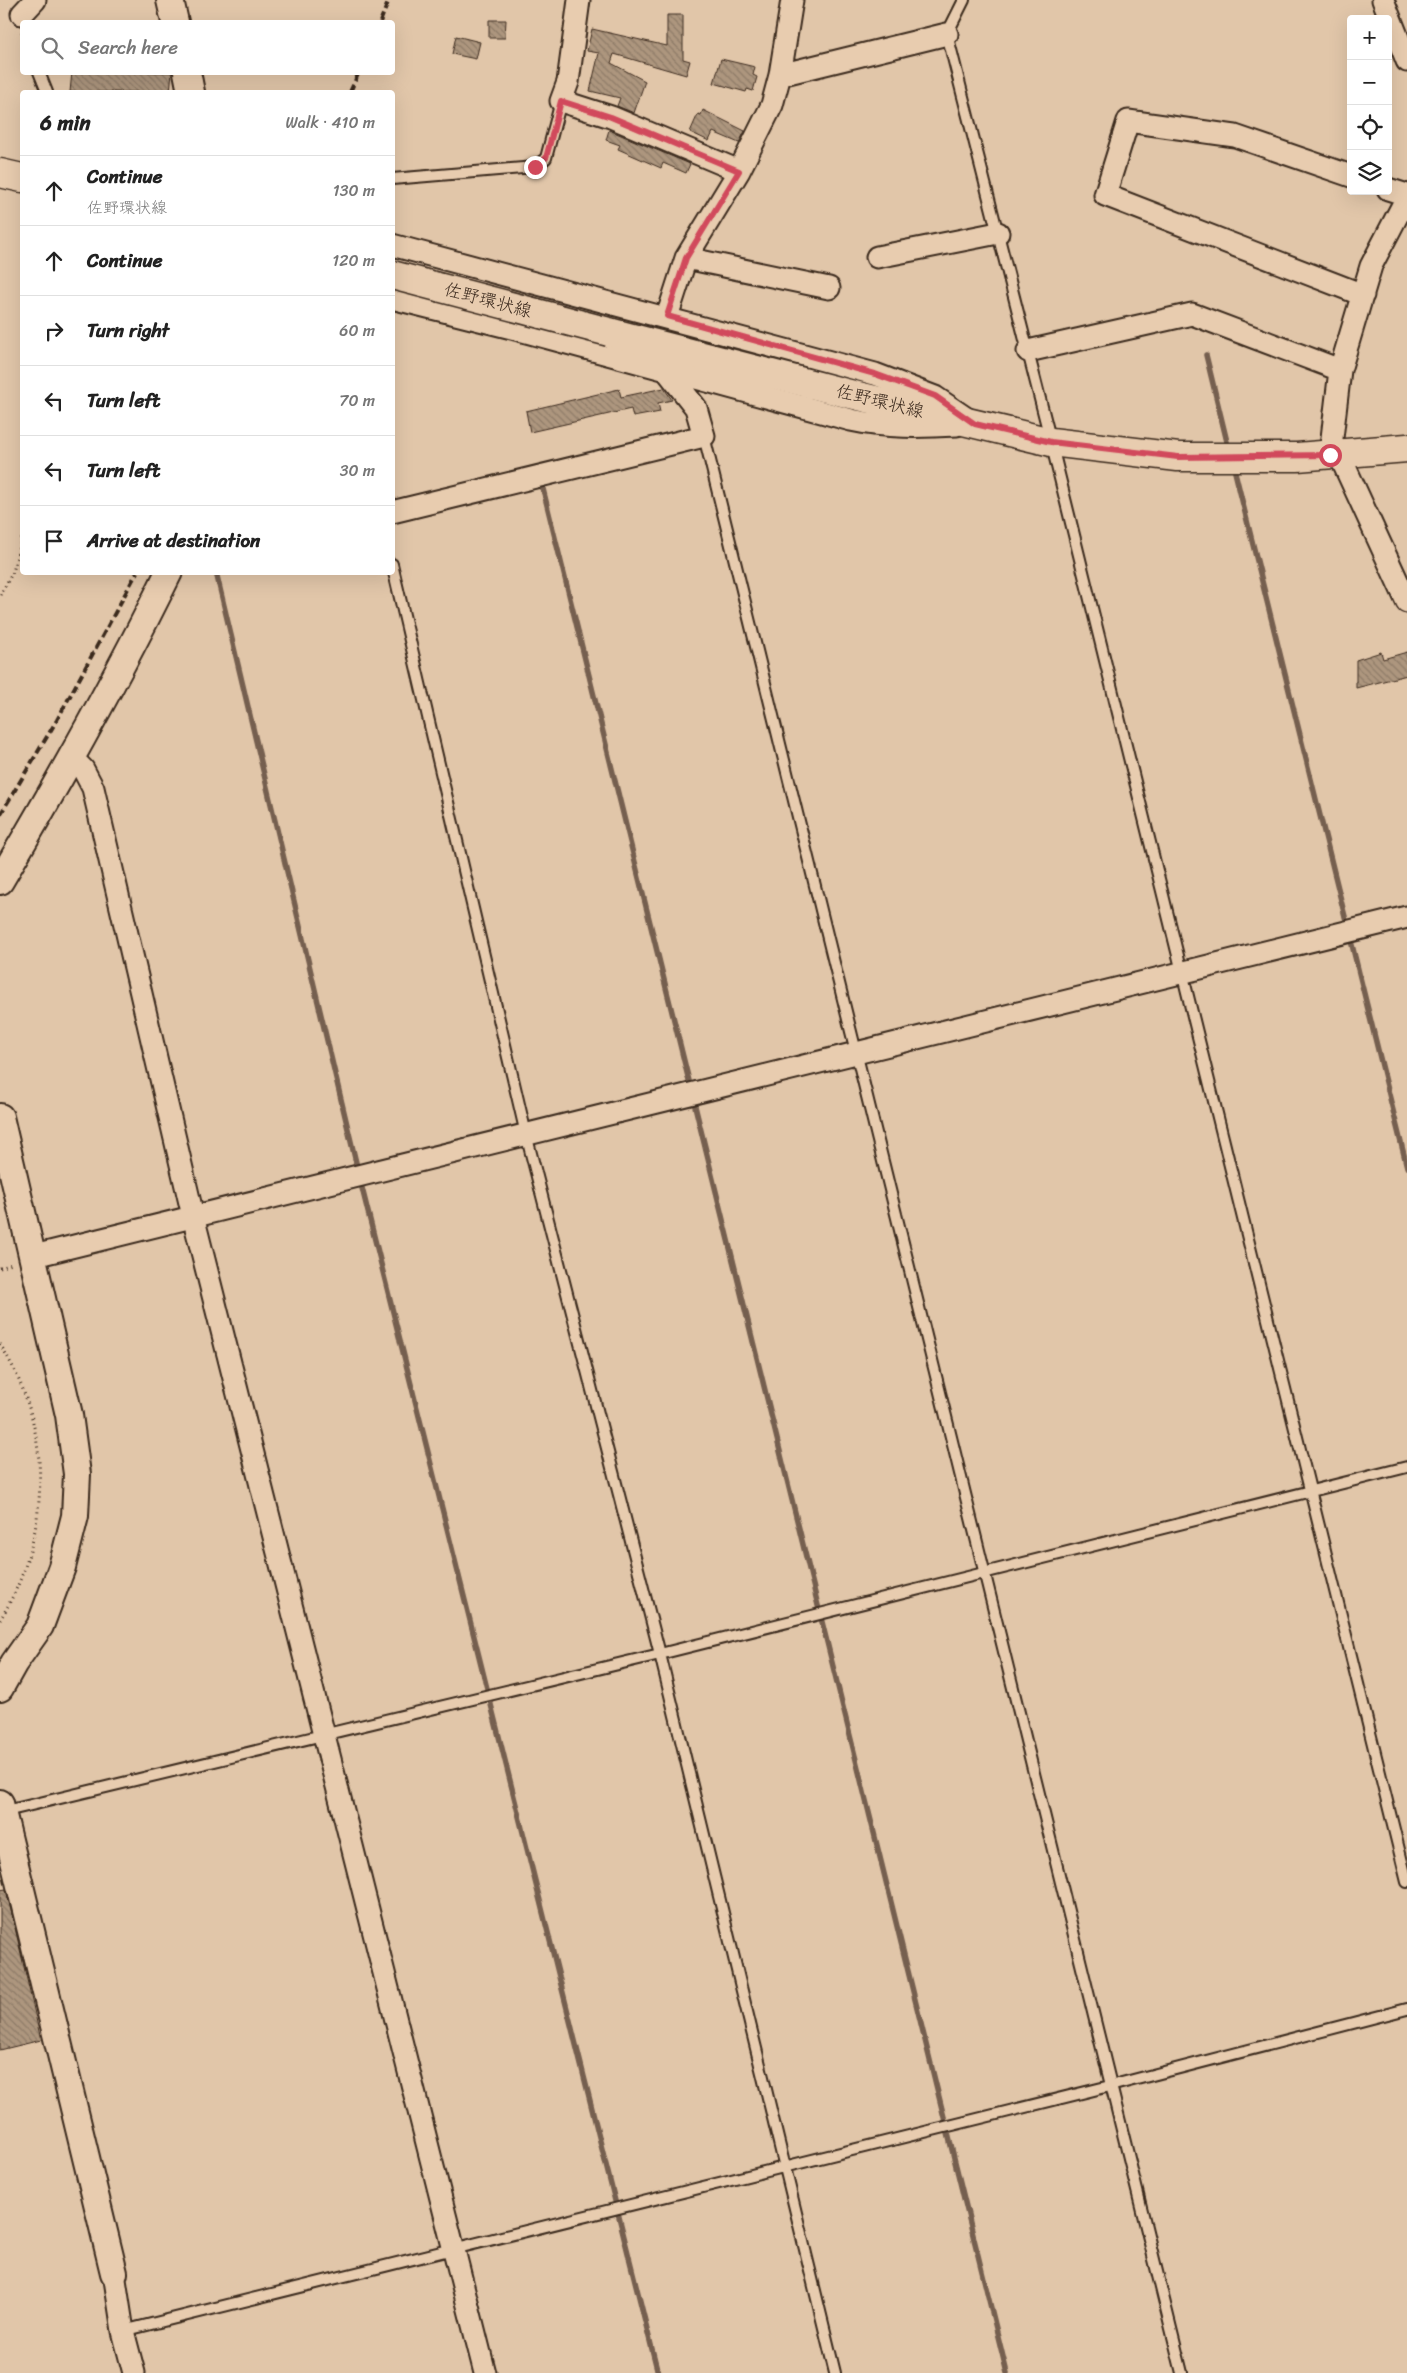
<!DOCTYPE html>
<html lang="en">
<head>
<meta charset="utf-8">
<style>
	body { margin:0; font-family:Sriracha,"Klee One",sans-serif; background:#f2f2f2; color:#222 }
	.controls { position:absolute; right:15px; top:15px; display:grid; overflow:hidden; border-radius:5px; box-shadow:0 5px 20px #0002 }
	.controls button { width:45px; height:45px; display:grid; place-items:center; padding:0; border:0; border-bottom:1px solid #e0e0e0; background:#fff; color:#222; font:25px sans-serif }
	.stop { position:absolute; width:15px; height:15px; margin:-11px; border:4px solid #d1495b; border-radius:50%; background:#fff }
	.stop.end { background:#d1495b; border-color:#fff; box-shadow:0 1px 5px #0008 }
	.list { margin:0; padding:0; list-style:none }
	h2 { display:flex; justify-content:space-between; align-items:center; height:65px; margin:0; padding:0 20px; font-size:21px }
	h2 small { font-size:16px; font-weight:400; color:#767676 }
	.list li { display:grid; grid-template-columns:32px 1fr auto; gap:15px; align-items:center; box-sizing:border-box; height:70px; padding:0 20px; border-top:1px solid #e0e0e0 }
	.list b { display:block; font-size:19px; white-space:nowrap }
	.list p { margin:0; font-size:16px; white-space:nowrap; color:#767676 }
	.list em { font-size:16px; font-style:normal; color:#767676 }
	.icon { flex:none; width:28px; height:28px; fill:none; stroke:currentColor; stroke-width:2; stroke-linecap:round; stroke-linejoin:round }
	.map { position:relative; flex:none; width:1407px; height:2373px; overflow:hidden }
	.search { position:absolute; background:#fff; box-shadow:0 5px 20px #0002; left:20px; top:20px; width:375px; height:55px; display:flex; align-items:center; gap:12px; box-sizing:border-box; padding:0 18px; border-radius:5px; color:#767676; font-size:19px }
	.panel { position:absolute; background:#fff; box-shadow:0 5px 20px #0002; left:20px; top:90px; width:375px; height:485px; border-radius:5px }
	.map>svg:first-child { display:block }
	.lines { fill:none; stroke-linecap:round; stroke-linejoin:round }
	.stream { stroke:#755f4f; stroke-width:5.5 }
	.building { fill:url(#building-back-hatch); stroke:#3b2a1e }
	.service-casing { stroke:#3b2a1e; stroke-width:14 }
	.minor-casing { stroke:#3b2a1e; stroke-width:25 }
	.tertiary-casing { stroke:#3b2a1e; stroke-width:30 }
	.secondary-casing { stroke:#3b2a1e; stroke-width:31 }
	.path { stroke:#3b2a1e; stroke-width:3; stroke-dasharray:1 4; stroke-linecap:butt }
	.service { stroke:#e8ccaf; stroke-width:10 }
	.minor { stroke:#e8ccaf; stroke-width:21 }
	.tertiary { stroke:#e8ccaf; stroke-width:26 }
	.secondary { stroke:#e8ccaf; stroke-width:28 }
	.rail { stroke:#3b2a1e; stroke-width:4; stroke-dasharray:8 4; stroke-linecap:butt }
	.secondary-bridge-casing { stroke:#3b2a1e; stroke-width:31; stroke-linecap:butt }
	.secondary-bridge { stroke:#e8ccaf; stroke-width:28 }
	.route { stroke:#d1495b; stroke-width:6 }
	.labels { text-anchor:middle; stroke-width:4; stroke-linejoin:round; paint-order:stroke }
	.street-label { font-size:18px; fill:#3b2a1e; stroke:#e8ccaf }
</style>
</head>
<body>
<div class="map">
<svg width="1407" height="2373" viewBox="0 0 1407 2373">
	<defs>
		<pattern id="building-back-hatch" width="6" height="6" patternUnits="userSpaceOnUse" patternTransform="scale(1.25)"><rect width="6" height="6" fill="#ad967e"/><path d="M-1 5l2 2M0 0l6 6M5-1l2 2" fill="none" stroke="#8e7b67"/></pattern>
	</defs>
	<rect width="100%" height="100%" fill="#e1c6a9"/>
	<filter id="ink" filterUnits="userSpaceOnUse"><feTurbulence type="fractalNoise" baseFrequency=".02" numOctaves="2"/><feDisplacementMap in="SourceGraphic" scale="10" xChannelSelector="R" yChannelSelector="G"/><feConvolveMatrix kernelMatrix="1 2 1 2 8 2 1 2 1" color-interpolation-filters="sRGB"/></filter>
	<g filter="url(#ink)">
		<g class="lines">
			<!-- stream -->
			<path class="stream" d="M 1206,355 L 1229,450
				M 1233,464 L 1407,1167
				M 543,489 L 691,1089
				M 216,572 L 358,1171
				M 693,1098 L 1007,2373
				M 360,1180 L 658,2373"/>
		</g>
		<!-- building -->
		<path class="building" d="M 667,15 L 683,15 L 683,59 L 690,61 L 686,75 L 614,54 L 611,63 L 645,81 L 634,113 L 617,106 L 620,98 L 590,91 L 599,53 L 587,51 L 592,29 L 667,46 Z
			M 489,20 L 506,20 L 505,38 L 489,38 Z
			M 456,36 L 480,42 L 476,59 L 452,54 Z
			M 721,59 L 755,67 L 753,75 L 757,77 L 753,91 L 747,89 L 746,92 L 714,83 Z
			M 72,72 L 172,72 L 170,92 L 70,92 Z
			M 703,110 L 745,131 L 739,143 L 713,132 L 709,141 L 690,132 L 698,114 L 701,115 Z
			M 609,130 L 690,164 L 686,173 L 663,163 L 661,168 L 618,149 L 620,145 L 606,140 Z
			M 664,388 L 672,400 L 658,403 L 660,412 L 633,417 L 631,409 L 530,432 L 526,411 L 619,389 L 621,397 Z
			M 1381,652 L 1383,659 L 1407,652 L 1407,675 L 1356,688 L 1356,660 Z
			M 6,1889 L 41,2040 L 0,2050 L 0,1890 Z"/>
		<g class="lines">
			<!-- service casing -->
			<g class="service-casing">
				<path id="service" d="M 964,0 L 947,34 L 1051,442 L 1407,1882
					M 39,72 L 47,92
					M 392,179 L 535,167 L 546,158 L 561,101
					M 704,436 L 1182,2373
					M 392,564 L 526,1134 L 660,1654 L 835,2373
					M 2,1812 L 660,1654 L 1407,1467
					M 123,2331 L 1110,2086 L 1407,2009"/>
			</g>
			<!-- minor casing -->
			<g class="minor-casing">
				<path id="minor" d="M 579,0 L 568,82 L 561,101 L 611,117 L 739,171
					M 1383,0 L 1407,61
					M 22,14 L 35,0
					M 780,75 L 947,34
					M 1351,176 L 1235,136 L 1128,121 L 1105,195 L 1363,295
					M 1388,189 L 1407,195
					M 392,245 L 875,374 L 935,397 L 966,418
					M 877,257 L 998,233
					M 686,258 L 829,288
					M 392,298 L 512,328 L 851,420 C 887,428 921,427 957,425
					M 667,317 L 686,258 L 739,171 L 772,105 L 780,75 L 792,0
					M 1028,351 L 1192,314 L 1340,370
					M 1339,454 L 1407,602
					M 1330,455 L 1340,370 L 1371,266 L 1407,197
					M 392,512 L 704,436 L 696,408 L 667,371
					M 73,759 L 83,769 L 93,788 L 193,1216 L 485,2373
					M 34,1256 L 1407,917
					M 114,2273 L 123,2331 L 134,2373"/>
			</g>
			<!-- tertiary casing -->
			<g class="tertiary-casing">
				<path id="tertiary" d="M 170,0 L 175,22
					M 187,72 L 191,92
					M 0,881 C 60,780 117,678 169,572
					M 0,1117 L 69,1415 L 77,1474 L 75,1516 L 62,1567 L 40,1626 L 14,1663 L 0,1688
					M 0,1803 L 114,2273"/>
			</g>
			<!-- secondary casing -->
			<g class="secondary-casing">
				<path id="secondary" d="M 0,173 L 22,178
					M 609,332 L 846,393 L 1051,442 L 1178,457 L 1297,457 L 1407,448"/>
			</g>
			<!-- path -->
			<path class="path" d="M 22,32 L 22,46
				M 0,595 L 13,572 L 22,537
				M 0,1268 L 12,1264
				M 0,1344 C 54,1430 52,1534 0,1620"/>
			<!-- service -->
			<use href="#service" class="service"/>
			<!-- minor -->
			<use href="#minor" class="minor"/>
			<!-- tertiary -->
			<use href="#tertiary" class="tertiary"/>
			<!-- secondary -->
			<use href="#secondary" class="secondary"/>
			<!-- rail -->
			<path class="rail" d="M 380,22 L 389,0
				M 350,92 L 359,72
				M 0,815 L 57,720 L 137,572"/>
			<!-- secondary-bridge casing -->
			<g class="secondary-bridge-casing">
				<path id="secondary-bridge" d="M 392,275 L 609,332"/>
			</g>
			<!-- secondary-bridge -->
			<use href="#secondary-bridge" class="secondary-bridge"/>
		</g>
	</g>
	<g class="lines" filter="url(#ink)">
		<!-- route -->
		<path class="route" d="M 535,167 L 546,158 L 561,101 L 611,117 L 739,171 L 686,258 L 667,316 L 875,374 L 935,396 L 975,424 L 1051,442 L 1178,457 L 1330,455"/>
	</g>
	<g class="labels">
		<!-- street labels -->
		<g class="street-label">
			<text transform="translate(488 300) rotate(15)" y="6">佐野環状線</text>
			<text transform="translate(880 401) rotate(14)" y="6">佐野環状線</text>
		</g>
	</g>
</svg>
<div class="controls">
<button>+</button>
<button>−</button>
<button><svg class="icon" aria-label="locate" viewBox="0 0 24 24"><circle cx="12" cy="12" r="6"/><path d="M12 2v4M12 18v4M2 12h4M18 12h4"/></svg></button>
<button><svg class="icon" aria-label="layers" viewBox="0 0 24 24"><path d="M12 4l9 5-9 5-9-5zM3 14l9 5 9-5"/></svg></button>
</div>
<div class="stop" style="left:1330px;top:455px"></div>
<div class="stop end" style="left:535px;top:167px"></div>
<div class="search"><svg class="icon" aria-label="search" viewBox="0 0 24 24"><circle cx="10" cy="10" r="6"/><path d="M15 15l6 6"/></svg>Search here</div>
<section class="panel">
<h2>6 min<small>Walk · 410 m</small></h2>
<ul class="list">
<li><svg class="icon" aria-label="ahead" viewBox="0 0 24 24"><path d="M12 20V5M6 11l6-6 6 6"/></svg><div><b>Continue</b><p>佐野環状線</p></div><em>130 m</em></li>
<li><svg class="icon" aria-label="ahead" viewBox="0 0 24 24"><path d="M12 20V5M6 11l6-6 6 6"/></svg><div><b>Continue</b></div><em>120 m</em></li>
<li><svg class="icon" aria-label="right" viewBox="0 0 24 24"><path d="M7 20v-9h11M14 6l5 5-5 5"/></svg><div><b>Turn right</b></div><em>60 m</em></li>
<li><svg class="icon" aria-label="left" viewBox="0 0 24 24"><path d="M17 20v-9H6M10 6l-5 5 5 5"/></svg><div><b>Turn left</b></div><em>70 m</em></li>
<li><svg class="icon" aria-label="left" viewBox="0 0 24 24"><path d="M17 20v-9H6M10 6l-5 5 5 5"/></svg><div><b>Turn left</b></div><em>30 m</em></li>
<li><svg class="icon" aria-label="arrive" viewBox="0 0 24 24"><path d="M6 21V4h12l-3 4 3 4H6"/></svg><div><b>Arrive at destination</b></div></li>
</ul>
</section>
</div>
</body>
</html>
